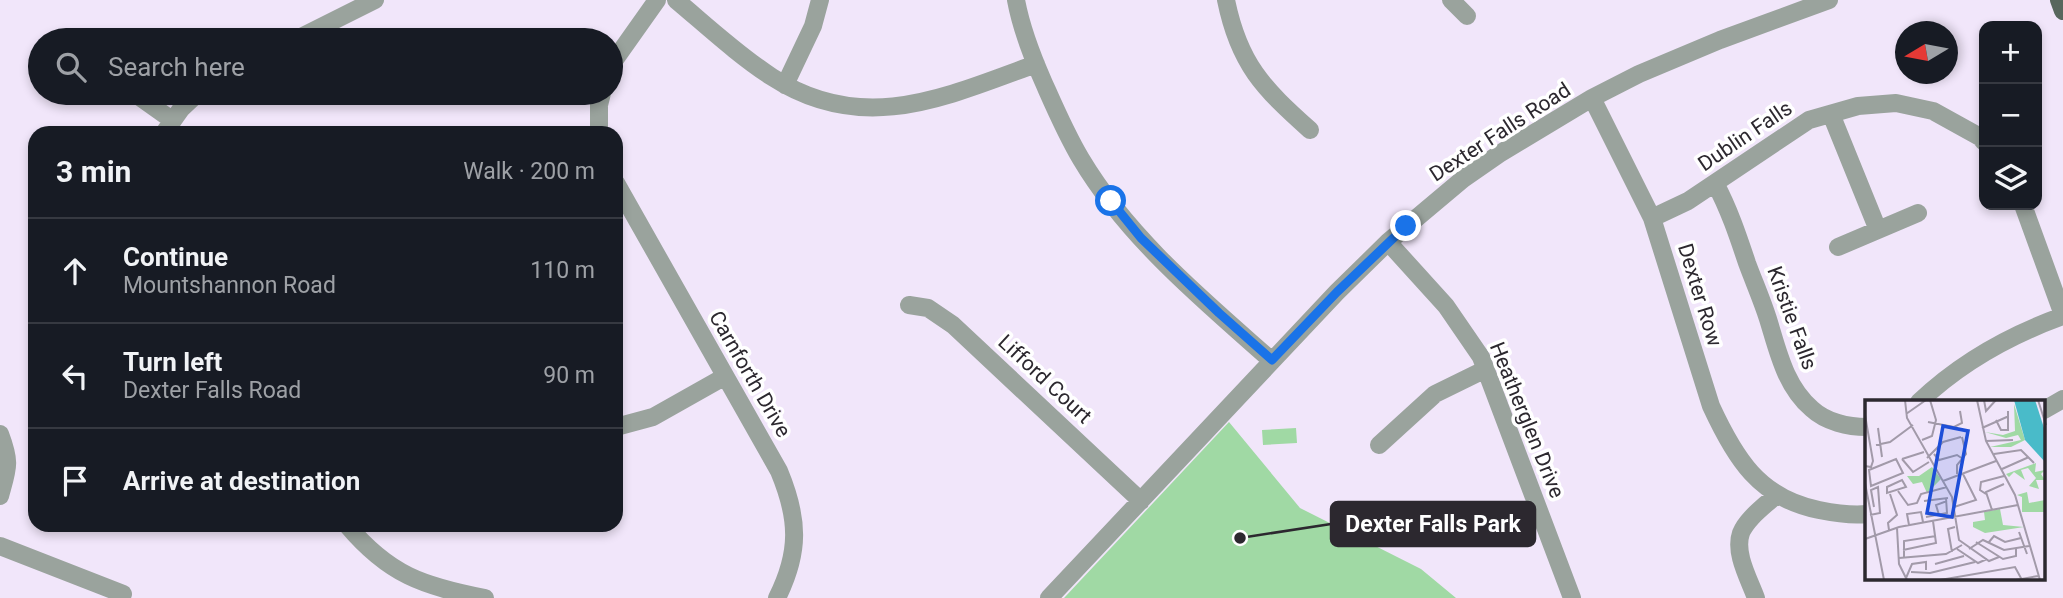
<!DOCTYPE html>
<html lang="en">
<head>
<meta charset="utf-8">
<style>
	body { margin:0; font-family:Roboto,sans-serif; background:#20242c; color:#f1f3f6 }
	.controls { position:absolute; right:21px; top:21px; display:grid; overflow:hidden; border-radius:14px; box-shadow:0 4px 10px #0003 }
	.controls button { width:63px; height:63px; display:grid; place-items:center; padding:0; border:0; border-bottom:2px solid #363941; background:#171b24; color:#f1f3f6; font:35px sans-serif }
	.compass { position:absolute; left:1895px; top:21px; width:63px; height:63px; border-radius:50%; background:#171b24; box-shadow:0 4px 10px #0003; rotate:260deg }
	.stop { position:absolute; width:21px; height:21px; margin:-16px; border:5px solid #1a73e8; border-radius:50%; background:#fff }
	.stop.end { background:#1a73e8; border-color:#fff; box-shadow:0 2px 7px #0008 }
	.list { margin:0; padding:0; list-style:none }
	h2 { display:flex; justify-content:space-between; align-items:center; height:91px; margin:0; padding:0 28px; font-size:30px }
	h2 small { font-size:23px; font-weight:400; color:#9ea1a6 }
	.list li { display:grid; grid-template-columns:46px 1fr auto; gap:21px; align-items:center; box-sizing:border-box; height:105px; padding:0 28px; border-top:2px solid #363941 }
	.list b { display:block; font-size:26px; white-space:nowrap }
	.list p { margin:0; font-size:23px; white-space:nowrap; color:#9ea1a6 }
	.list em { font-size:23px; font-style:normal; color:#9ea1a6 }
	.icon { flex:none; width:38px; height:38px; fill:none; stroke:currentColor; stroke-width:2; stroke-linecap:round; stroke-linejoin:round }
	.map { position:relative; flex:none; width:2063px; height:598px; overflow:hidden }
	.search { position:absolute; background:#171b24; box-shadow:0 4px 10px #0003; left:28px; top:28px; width:595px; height:77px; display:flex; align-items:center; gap:18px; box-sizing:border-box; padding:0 24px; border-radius:38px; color:#9ea1a6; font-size:26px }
	.panel { position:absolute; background:#171b24; box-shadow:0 4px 10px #0003; left:28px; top:126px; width:595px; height:406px; border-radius:21px }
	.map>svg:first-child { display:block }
	.green { fill:#a0d9a4 }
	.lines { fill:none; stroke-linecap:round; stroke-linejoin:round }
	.minor { stroke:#9aa39d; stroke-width:18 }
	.major { stroke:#58675d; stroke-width:18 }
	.route { stroke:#1a73e8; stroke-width:9 }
	.labels { text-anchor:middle; stroke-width:7; stroke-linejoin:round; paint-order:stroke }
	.street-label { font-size:21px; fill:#2c282f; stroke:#fff }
	.inset-road { fill:none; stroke:#a29aa9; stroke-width:2 }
	.view { fill:#1d4ed8; fill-opacity:0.15; stroke:#1d4ed8; stroke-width:3.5 }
	.inset-edge { fill:none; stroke:#2c282f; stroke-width:3.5 }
	.leader { fill:none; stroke:#2c282f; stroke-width:2.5 }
	.callout-dot { fill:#2c282f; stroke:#fff; stroke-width:2.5 }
	.callout { fill:#2c282f; stroke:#2c282f; stroke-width:2.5 }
	.callout-label { font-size:23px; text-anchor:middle; font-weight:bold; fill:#fff }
</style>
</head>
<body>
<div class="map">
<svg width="2063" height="598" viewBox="0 0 2063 598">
	<rect width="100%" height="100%" fill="#f1e6fa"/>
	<!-- green -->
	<path class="green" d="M 1229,422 L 1300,508 L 1421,569 L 1456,598 L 1064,598 Z
		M 1296,428 L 1297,443 L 1263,445 L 1262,430 Z"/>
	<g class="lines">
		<!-- minor -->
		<path class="minor" d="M 676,0 C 707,26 738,55 772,77 C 863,136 945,97 1036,64
			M 1016,0 C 1021,27 1032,56 1043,81 C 1055,108 1066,134 1081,159 C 1128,238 1203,300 1272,361
			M 1226,0 C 1239,64 1263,88 1310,130
			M 1451,0 L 1467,16
			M 295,40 L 375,0
			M 611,65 L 657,0
			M 785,85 L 813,26 L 820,0
			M 134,93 L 172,120
			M 1592,98 L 1652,218 L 1711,406 C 1735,458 1759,498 1819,510 C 1834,513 1851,516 1867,514
			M 1831,114 L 1878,230
			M 164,133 L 181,109 L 198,93
			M 599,133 L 599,105 L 602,93
			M 616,183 L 779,471 C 799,519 800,552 777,598
			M 1715,183 C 1729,209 1738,236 1747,263 C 1754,282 1762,300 1768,319 C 1778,351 1785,386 1812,409 C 1826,422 1848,427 1867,427
			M 2023,205 L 2063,315
			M 1652,218 L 1688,201 L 1809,120 L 1858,106 L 1896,103 L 1933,111 L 1980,137 L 1984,142
			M 1388,242 L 1446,306 L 1481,357 L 1572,598
			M 1838,247 L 1918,213
			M 909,305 L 928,308 L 953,325 L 1141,501
			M 1919,402 C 1960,363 2010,335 2063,316
			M 2044,410 L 2063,399
			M 616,427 L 653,417 L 724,377
			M 0,434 C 11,463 8,467 0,496
			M 1379,445 L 1435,394 L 1486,369
			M 347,525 C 389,575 423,586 485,598
			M 0,546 L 123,594
			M 1049,598 L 1337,292 L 1388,242 L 1463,179 L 1499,154 L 1592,98 L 1639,74 L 1720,40 L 1829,0
			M 1756,598 C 1749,579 1734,553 1741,533 C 1747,518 1765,506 1776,495"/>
		<!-- major -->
		<path class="major" d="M 2059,0 L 2063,11"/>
	</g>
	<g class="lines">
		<!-- route -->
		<path class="route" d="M 1111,201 L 1141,238 L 1219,313 L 1272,360 L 1337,292 L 1406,226"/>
	</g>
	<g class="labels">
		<!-- street labels -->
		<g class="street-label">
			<text transform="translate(1500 132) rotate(-33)" y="7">Dexter Falls Road</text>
			<text transform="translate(1745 136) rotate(-34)" y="7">Dublin Falls</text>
			<text transform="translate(1700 295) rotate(73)" y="7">Dexter Row</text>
			<text transform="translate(1792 318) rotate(70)" y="7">Kristie Falls</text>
			<text transform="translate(750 374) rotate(60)" y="7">Carnforth Drive</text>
			<text transform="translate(1045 379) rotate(43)" y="7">Lifford Court</text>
			<text transform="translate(1527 420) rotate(68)" y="7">Heatherglen Drive</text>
		</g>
	</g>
	<!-- overview -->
	<g transform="translate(1865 400)">
		<rect width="180" height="180" fill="#f1e6fa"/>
		<path d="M 149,4 L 160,40 L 146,47 L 125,47 L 156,40 L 153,35 L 141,38 L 120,32 L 138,35 L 150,31 ZM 171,63 L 170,72 L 180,70 L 176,74 L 180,80 L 171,80 L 174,89 L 164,86 L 171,78 L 163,68 L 156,70 L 160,80 L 149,72 L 144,77 L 141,74 ZM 67,67 L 76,79 L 62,93 L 57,82 L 48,84 L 42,76 L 54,76 ZM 162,92 L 164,103 L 180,100 L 180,112 L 157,112 L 157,97 L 152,95 ZM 135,109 L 138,125 L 159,127 L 120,133 L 108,127 L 108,122 L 120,120 L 119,112 Z" fill="#a0d9a4"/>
		<path d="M 149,0 L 170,0 L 180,31 L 180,62 L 160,40 Z" fill="#49bbc9"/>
		<path class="inset-road" d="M 40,0 L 42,18 L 87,97 L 94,140 L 124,161 L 134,157M 112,0 L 121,41 L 150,95 L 175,180M 119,0 L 121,11 L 131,0M 173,0 L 181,25M 41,14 L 61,0M 0,15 L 8,61 L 6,67 L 0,66M 131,20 L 136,30 L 143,30 L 143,11M 63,22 L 89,27 L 97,23 L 95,11M 13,28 L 17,57M 117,28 L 144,16M 57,40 L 67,36 L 71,20 L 65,0M 121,41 L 148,40M 11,45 L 25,42 L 48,25M 69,54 L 74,60 L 92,55 L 98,59M 129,54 L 156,50 L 169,63M 62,58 L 78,42 L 96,37M 31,59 L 38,73 L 6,86 L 4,70 ZM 37,59 L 48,72 L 64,62M 37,59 L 59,52M 137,69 L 164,57M 92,74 L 92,65 L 101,54 L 97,37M 37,80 L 41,87 L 22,93 L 22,87 ZM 78,81 L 131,61M 0,83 L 19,180M 33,91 L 43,105 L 52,103 L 56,94 L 82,87M 121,94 L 115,90 L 116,82 L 139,76M 59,101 L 83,98M 89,107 L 111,100 L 98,74M 127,110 L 121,92 L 139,84M 5,115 L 15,113 L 13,87 L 6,90 L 9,107M 74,115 L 71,105 L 82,101M 61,117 L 82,113 L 81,98M 44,125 L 42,114 L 56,112 L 58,122M 32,128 L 34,164 L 42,180M 24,130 L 23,123 L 32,115 L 25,94M 154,132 L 162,154M 0,139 L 34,127 L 153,105M 111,142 L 138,159 L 151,156 L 151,148M 124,142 L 129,136 L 140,142 L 156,138M 92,149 L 113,163 L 122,159M 104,149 L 118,140 L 139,150 L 164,146M 38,150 L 71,143 L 68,121M 87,152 L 83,129 L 90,127M 39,157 L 39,141 L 71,136M 34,158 L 81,154 L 97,145M 70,164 L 99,156M 46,172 L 65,173 L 110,162M 41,178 L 47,164 L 61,162 L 61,170M 75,180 L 150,167 L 157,180M 151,180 L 173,176"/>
		<path class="view" d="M 78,26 L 103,31 L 87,117 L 62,113 Z"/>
		<rect width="180" height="180" class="inset-edge"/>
	</g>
	<!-- callouts -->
	<path class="leader" d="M1240 538L1331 524"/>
	<circle class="callout-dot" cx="1240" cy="538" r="7"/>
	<rect class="callout" x="1331" y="502" width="204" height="44" rx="7"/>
	<g class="callout-label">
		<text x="1433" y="532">Dexter Falls Park</text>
	</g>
</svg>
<div class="controls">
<button>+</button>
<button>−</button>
<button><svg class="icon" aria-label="layers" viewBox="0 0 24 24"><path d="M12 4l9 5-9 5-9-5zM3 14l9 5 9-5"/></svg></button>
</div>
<svg class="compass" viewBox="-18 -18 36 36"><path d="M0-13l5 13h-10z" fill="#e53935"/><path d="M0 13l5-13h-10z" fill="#9ea1a6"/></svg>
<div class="stop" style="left:1111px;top:201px"></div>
<div class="stop end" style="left:1406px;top:226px"></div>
<div class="search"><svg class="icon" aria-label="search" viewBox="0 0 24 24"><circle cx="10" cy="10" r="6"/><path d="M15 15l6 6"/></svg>Search here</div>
<section class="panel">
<h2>3 min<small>Walk · 200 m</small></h2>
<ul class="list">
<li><svg class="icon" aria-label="ahead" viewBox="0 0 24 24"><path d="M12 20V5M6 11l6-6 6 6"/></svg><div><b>Continue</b><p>Mountshannon Road</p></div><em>110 m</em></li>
<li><svg class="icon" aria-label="left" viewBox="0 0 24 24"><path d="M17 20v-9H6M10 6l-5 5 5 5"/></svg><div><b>Turn left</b><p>Dexter Falls Road</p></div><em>90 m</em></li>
<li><svg class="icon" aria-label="arrive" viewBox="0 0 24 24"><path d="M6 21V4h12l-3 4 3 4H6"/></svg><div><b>Arrive at destination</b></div></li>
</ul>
</section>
</div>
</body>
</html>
